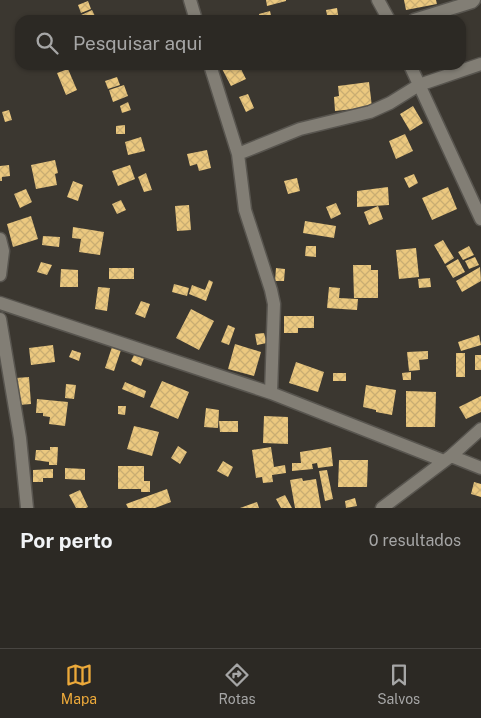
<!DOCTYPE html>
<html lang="pt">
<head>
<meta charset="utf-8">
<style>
	body { margin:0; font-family:"Public Sans",sans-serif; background:#34312c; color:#f1f3f6 }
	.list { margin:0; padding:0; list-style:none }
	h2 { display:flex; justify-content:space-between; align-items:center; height:65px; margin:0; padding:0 20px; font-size:21px }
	h2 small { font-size:16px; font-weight:400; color:#a6a6a6 }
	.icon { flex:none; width:28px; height:28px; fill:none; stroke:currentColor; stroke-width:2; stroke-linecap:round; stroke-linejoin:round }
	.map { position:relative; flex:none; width:481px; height:508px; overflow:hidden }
	.search { position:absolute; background:#2c2924; box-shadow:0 1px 4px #0004; left:15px; right:15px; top:15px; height:55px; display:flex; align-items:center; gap:12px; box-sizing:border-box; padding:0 18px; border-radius:15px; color:#a6a6a6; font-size:19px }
	.sheet { height:140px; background:#2c2924 }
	nav { display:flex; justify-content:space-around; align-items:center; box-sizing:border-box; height:70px; border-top:1px solid #484541; background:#2c2924; font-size:14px; color:#a6a6a6 }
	nav a { display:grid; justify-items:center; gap:2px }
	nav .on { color:#eca93a }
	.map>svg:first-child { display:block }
	.building { fill:url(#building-cross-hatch) }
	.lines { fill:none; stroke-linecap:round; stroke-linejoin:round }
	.minor-casing { stroke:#58554f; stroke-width:15 }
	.minor { stroke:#827e75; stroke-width:12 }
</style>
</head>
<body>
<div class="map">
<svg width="481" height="508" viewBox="0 0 481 508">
	<defs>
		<pattern id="building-cross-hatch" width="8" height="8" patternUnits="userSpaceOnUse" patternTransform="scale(1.25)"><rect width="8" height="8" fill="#ebc87f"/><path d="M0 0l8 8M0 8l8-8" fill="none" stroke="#c9ad72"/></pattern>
	</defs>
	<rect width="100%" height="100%" fill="#3b3730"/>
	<!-- building -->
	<path class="building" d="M 266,0 L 286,0 L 286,1 L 267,6 Z
		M 404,0 L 436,0 L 437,4 L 406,10 Z
		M 88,1 L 91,9 L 81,13 L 78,5 Z
		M 337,8 L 339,20 L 328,20 L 326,10 Z
		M 92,10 L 95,16 L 87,20 L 81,20 L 79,16 Z
		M 270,11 L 272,20 L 260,20 L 259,14 Z
		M 220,65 L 239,65 L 246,79 L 231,86 Z
		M 68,69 L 77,90 L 66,95 L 57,73 Z
		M 117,77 L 120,85 L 108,89 L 105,81 Z
		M 369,82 L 372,107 L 335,111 L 334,97 L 339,96 L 338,86 Z
		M 124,85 L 128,96 L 113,102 L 109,90 Z
		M 248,94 L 254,108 L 246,112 L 239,97 Z
		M 128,102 L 131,110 L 122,113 L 120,106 Z
		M 413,106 L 423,123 L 410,131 L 400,114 Z
		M 9,110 L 12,120 L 5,122 L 2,112 Z
		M 125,125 L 125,134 L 116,134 L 116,126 Z
		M 405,134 L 413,151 L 396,159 L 389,141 Z
		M 141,137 L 145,151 L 128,155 L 125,142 Z
		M 207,150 L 211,168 L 199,171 L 197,164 L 190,166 L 187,154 Z
		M 55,160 L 58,173 L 55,174 L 57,185 L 36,189 L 31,165 Z
		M 9,165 L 10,176 L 2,177 L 2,181 L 0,181 L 0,166 Z
		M 130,165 L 135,179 L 118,186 L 112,171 Z
		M 146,173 L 152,190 L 144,192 L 138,177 Z
		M 414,174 L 418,183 L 409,188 L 404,178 Z
		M 297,178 L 300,191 L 288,194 L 284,181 Z
		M 73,181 L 83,185 L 78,201 L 67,197 Z
		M 388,187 L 389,205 L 357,207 L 357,191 Z
		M 448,187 L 457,209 L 432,220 L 422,198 Z
		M 26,189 L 32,202 L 20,208 L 14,194 Z
		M 121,200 L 126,210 L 117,214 L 112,204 Z
		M 336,203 L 341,214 L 331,219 L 326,207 Z
		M 189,205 L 191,230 L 177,231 L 175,206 Z
		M 378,206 L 383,219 L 369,225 L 364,212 Z
		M 31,216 L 38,239 L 13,247 L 7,224 Z
		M 305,221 L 336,226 L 334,238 L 303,233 Z
		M 73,227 L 104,232 L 100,255 L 79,252 L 81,239 L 72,238 Z
		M 43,236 L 60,237 L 59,247 L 42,245 Z
		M 443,240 L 454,258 L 445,264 L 434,245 Z
		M 306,246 L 316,246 L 316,257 L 305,256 Z
		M 469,246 L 474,255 L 463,260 L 458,252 Z
		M 416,248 L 419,277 L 399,279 L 396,250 Z
		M 475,257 L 479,265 L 469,269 L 465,261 Z
		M 458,259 L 465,272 L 453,278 L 446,266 Z
		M 41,262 L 52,265 L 47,275 L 37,272 Z
		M 353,265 L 371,265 L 371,270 L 378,270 L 378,298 L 354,298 Z
		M 480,267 L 481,281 L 462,292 L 456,281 Z
		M 109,268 L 134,268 L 134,279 L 109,279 Z
		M 276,268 L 285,269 L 284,281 L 275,281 Z
		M 61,269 L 78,270 L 78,287 L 60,287 Z
		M 430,278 L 431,287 L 419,288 L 418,279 Z
		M 209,280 L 213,282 L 206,301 L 189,294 L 192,285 L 205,290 Z
		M 174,284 L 189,288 L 187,296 L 172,292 Z
		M 98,287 L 110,288 L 107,311 L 95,309 Z
		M 329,287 L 340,288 L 339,298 L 358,299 L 357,310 L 327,308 Z
		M 141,301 L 150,304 L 145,318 L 135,314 Z
		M 191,309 L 214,321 L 199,350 L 176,338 Z
		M 284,316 L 314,316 L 314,328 L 298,328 L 298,333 L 284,333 Z
		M 228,325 L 235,328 L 229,345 L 221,342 Z
		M 264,333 L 267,343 L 257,345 L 255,334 Z
		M 479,335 L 481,345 L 461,351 L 458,342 Z
		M 235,344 L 261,352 L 254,376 L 228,369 Z
		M 53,345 L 55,362 L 31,365 L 29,348 Z
		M 112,347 L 121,350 L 114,371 L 105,368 Z
		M 72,350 L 81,353 L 79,361 L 69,357 Z
		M 428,351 L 428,359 L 419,360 L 420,370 L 409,371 L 407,352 Z
		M 135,353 L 144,358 L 141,366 L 131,361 Z
		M 456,353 L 465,353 L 465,377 L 456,377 Z
		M 475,355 L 481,355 L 481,370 L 475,370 Z
		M 296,362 L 324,372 L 318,392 L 289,383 Z
		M 411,372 L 411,380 L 403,380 L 402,373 Z
		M 333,373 L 346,373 L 346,381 L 333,381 Z
		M 29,377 L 31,404 L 19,405 L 16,378 Z
		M 162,381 L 189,392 L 178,419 L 150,407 Z
		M 125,382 L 146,391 L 144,398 L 122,389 Z
		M 66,384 L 76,385 L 74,399 L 65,398 Z
		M 366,385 L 396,390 L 392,415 L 376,412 L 376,410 L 363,407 Z
		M 406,391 L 436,392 L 435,427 L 406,427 Z
		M 481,396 L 481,412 L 466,419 L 459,407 Z
		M 37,399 L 68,402 L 65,426 L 49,424 L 50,417 L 43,416 L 43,413 L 36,413 Z
		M 118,406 L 126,406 L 125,415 L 118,414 Z
		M 206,408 L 219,410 L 218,428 L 204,427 Z
		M 264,416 L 288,417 L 288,444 L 263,443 Z
		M 219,421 L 238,421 L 238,432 L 220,432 Z
		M 134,426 L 159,432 L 152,456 L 127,449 Z
		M 178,446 L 187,452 L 180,464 L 171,458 Z
		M 50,447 L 58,447 L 57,465 L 49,465 L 49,462 L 35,460 L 36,450 L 50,450 Z
		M 271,447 L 274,467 L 285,465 L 286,473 L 272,475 L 273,482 L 263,483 L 262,477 L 256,478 L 252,450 Z
		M 331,447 L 333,466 L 318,468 L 317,463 L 312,464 L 313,469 L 292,471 L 292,463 L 301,463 L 300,452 Z
		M 339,460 L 368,460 L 367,487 L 338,487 Z
		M 223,461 L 233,467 L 228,477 L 217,471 Z
		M 118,466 L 144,466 L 144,481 L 150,481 L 150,492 L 141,492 L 141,489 L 118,489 Z
		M 65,468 L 85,469 L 85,480 L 65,479 Z
		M 53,469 L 53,478 L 43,478 L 43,482 L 33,482 L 33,470 Z
		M 327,470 L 333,499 L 325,501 L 319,471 Z
		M 302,478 L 303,481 L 316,479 L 321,508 L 295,508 L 290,480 Z
		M 474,482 L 481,484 L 481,497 L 471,494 Z
		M 167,489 L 171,502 L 155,508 L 128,508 L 126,504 Z
		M 80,490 L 88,507 L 86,508 L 76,508 L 69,495 Z
		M 285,495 L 292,508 L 281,508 L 276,499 Z
		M 355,498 L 357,506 L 346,508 L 345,501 Z
		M 257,502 L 259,508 L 240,508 Z"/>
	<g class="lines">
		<!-- minor casing -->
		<g class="minor-casing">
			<path id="minor" d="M 190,0 L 196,20
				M 378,0 L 389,20
				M 414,20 L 472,2 L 474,0
				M 210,65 L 238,154 L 245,210 L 271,290 L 274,304 L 271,393
				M 410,65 L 481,219
				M 238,154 L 300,129 L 370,112 L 390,103 L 419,85 L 481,64
				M 0,239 L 3,251 L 0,275
				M 0,303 L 271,393 L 444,461
				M 0,319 L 20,438 L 27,508
				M 451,456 L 481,468
				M 382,508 L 451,456 L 481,429"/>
		</g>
		<!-- minor -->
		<use href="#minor" class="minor"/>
	</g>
</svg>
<div class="search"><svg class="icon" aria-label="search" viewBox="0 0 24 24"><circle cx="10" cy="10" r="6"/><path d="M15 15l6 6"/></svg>Pesquisar aqui</div>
</div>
<section class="sheet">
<h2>Por perto<small>0 resultados</small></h2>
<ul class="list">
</ul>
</section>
<nav>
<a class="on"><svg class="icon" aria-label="map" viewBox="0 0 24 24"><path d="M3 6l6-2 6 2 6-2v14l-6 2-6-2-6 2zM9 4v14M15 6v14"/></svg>Mapa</a>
<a><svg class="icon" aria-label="directions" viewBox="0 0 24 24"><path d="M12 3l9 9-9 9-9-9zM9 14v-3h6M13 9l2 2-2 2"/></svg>Rotas</a>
<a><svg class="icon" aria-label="saved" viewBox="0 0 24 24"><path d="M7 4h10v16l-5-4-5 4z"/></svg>Salvos</a>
</nav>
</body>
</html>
